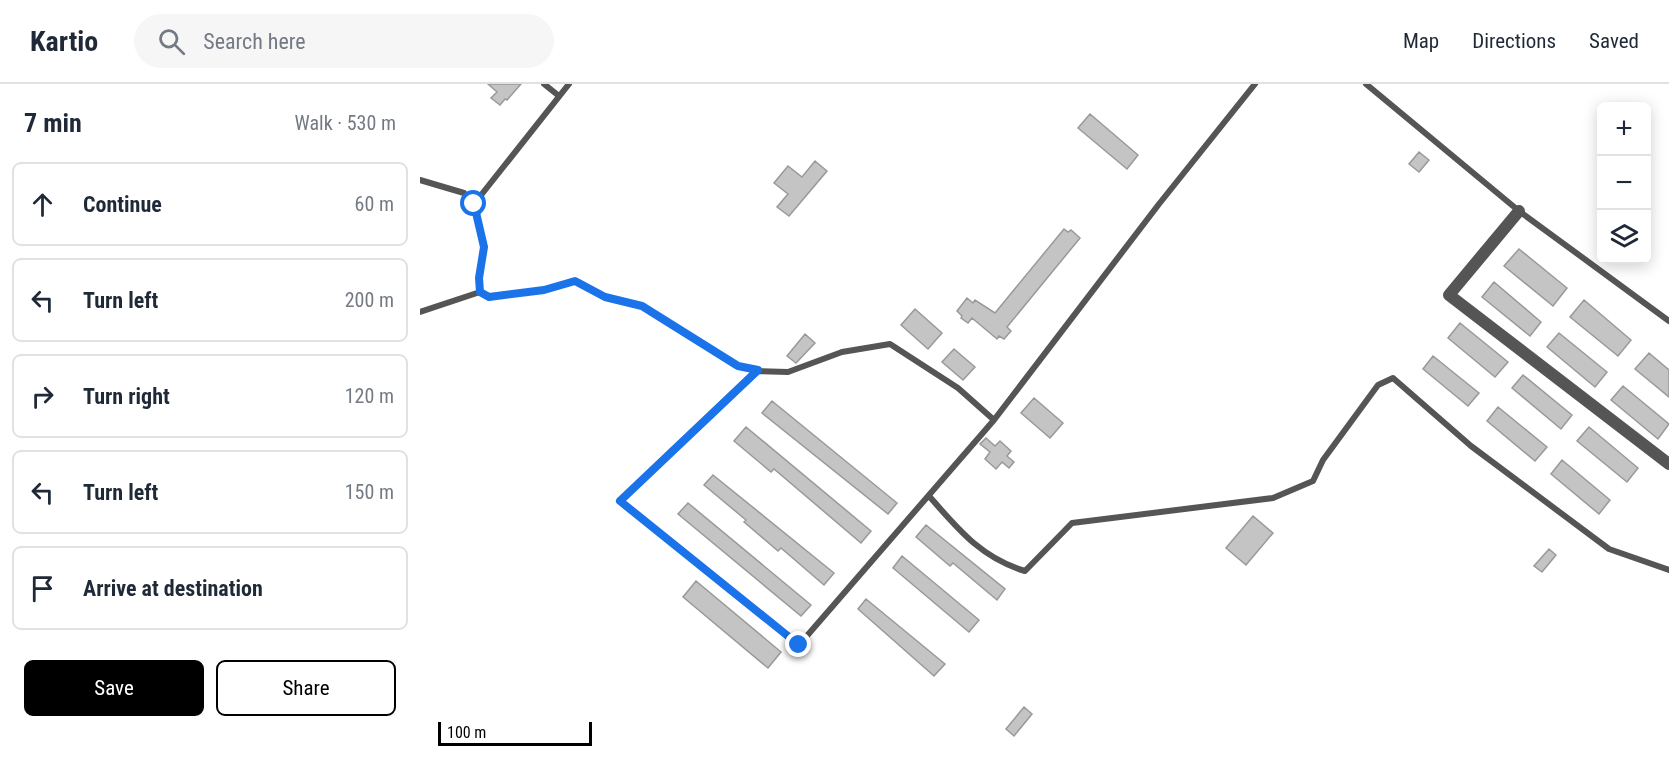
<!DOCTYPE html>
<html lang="en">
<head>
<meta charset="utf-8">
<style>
	body { margin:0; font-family:"Roboto Condensed",sans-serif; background:#f6f6f7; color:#1f2937 }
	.controls { position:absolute; right:18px; top:18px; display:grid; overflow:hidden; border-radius:9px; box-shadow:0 3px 15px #0003 }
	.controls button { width:54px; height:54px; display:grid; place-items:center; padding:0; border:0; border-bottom:2px solid #e0e1e3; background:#fff; color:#1f2937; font:30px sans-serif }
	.scale { position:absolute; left:18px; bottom:15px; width:154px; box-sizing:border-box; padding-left:6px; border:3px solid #000; border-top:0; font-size:16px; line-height:21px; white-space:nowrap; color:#000; -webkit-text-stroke:4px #fff; paint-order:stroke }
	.stop { position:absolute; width:18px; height:18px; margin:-14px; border:4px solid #1a73e8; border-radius:50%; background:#fff }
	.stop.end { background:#1a73e8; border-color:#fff; box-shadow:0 2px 6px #0008 }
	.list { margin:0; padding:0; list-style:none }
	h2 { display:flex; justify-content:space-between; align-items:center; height:78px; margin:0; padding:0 24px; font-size:26px }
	h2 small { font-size:20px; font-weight:400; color:#747a83 }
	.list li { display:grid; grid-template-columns:39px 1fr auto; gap:18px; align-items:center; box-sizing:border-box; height:84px; margin:0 12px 12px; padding:0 12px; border:2px solid #e0e1e3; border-radius:9px }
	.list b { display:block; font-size:22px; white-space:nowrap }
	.list em { font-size:20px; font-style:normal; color:#747a83 }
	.actions { display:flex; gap:12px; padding:18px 24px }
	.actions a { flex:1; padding:14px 0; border:2px solid #000; border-radius:9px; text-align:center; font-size:21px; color:#000 }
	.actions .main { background:#000; color:#fff }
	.icon { flex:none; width:33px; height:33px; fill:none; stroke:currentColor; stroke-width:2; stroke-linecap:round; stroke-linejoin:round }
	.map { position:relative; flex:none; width:1249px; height:677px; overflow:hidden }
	header { display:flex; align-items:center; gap:36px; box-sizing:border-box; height:84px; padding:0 30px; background:#fff; border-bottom:2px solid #e0e1e3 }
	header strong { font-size:28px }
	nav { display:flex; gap:33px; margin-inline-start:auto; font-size:21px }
	.search { width:420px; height:54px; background:#f6f6f7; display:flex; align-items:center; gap:15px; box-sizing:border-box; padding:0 21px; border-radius:33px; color:#747a83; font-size:22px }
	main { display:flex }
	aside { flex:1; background:#fff }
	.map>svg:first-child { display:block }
	.building { fill:#c4c4c4; stroke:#999; stroke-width:1.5 }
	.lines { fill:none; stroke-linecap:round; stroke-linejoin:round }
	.lane { stroke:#555; stroke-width:6 }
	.street { stroke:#555; stroke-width:12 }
	.route { stroke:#1a73e8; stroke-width:8 }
</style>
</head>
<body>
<header>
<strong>Kartio</strong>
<div class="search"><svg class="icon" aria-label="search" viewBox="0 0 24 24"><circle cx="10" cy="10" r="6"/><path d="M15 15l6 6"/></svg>Search here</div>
<nav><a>Map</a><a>Directions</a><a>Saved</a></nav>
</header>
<main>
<aside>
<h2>7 min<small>Walk · 530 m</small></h2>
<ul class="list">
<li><svg class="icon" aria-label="ahead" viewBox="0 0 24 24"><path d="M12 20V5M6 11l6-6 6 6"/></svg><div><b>Continue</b></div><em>60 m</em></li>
<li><svg class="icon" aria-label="left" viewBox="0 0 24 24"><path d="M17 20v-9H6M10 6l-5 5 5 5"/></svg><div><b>Turn left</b></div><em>200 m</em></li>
<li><svg class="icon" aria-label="right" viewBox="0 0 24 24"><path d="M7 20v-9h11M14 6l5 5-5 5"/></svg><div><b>Turn right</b></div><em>120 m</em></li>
<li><svg class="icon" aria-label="left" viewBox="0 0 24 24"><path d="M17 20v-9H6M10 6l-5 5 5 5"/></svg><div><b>Turn left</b></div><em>150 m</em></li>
<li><svg class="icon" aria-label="arrive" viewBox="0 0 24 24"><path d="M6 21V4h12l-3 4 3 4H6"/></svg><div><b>Arrive at destination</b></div></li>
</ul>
<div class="actions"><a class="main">Save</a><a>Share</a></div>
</aside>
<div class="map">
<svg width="1249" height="677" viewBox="0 0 1249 677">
	<rect width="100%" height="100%" fill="#fff"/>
	<!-- building -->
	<path class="building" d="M 68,0 L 101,0 L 87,16 L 85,15 L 80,21 L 71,14 L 77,8 Z
		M 670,30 L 718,71 L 707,85 L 658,44 Z
		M 999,68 L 1009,76 L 999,88 L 989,80 Z
		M 395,77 L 407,87 L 369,132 L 357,123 L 368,110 L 354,99 L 368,82 L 382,93 Z
		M 644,145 L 648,148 L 651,146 L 660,154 L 587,243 L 591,247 L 584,255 L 579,252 L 577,255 L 552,234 L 548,239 L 541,234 L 542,232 L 537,227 L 547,214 L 553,219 L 555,216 L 575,229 Z
		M 1099,165 L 1147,204 L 1133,222 L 1084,182 Z
		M 1074,198 L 1121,238 L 1110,252 L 1062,213 Z
		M 1164,216 L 1211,256 L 1198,272 L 1150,233 Z
		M 495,225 L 522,249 L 508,265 L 481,241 Z
		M 1040,239 L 1088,278 L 1075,293 L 1028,254 Z
		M 1139,249 L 1187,288 L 1175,303 L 1127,263 Z
		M 385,250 L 395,259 L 376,279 L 367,272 Z
		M 534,265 L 555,283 L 543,296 L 522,278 Z
		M 1229,269 L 1249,286 L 1249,313 L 1215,285 Z
		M 1013,272 L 1059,309 L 1048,322 L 1003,285 Z
		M 1103,291 L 1152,331 L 1141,345 L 1092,304 Z
		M 1203,302 L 1249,340 L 1238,355 L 1191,316 Z
		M 614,314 L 643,339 L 630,354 L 601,329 Z
		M 352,317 L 477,419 L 468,430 L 342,329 Z
		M 1078,323 L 1127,363 L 1115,377 L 1067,337 Z
		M 326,343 L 451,447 L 441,459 L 354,385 L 351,388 L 314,357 Z
		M 1169,343 L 1218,384 L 1207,398 L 1157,357 Z
		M 566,354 L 575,362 L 580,357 L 591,367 L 587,372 L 594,378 L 589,384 L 582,378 L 576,385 L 565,375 L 570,368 L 560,360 Z
		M 1142,376 L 1190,416 L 1179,430 L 1131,390 Z
		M 293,391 L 414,489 L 404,501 L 361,464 L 358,467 L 324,438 L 326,436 L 284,401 Z
		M 268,419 L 391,521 L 381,532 L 258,430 Z
		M 833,432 L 853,449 L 826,481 L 806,464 Z
		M 506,441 L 585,505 L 577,516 L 533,479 L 530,482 L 496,453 Z
		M 1129,465 L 1136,471 L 1122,488 L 1114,482 Z
		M 482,472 L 559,536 L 549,548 L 473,484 Z
		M 276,497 L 361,568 L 348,584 L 263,513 Z
		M 446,515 L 525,580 L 514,592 L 438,525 Z
		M 604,623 L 612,630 L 594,652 L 586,645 Z"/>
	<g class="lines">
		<!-- lane -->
		<path class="lane" d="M 124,0 L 139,12
			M 149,0 L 54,120 L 64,163 L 59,194 L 60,208 L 69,213 L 124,206 L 155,197 L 185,213 L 222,222 L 318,282 L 338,287 L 368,288 L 422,268 L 470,260 L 538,304 L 574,336
			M 946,0 L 1099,127 L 1249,237
			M 0,96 L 44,109 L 54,120
			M 0,228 L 60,208
			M 338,287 L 200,417 L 379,561 L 574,336 L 739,120 L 835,0
			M 509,412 C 538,445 561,474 605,487 L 652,439 L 853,414 L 893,397 L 903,376 L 958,301 L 973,294 L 1051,362 L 1189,465 L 1249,486"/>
		<!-- street -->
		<path class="street" d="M 1099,127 L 1029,211 L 1249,380"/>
	</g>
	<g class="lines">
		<!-- route -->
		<path class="route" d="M 54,120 L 64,163 L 59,194 L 60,208 L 69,213 L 124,206 L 155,197 L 185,213 L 222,222 L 318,282 L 338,286 L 200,417 L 379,561"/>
	</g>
</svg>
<div class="controls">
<button>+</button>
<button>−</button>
<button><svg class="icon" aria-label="layers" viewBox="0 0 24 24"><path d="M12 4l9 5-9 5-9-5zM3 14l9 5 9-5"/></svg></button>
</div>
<div class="scale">100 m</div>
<div class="stop" style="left:54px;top:120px"></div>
<div class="stop end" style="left:379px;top:561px"></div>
</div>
</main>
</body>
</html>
